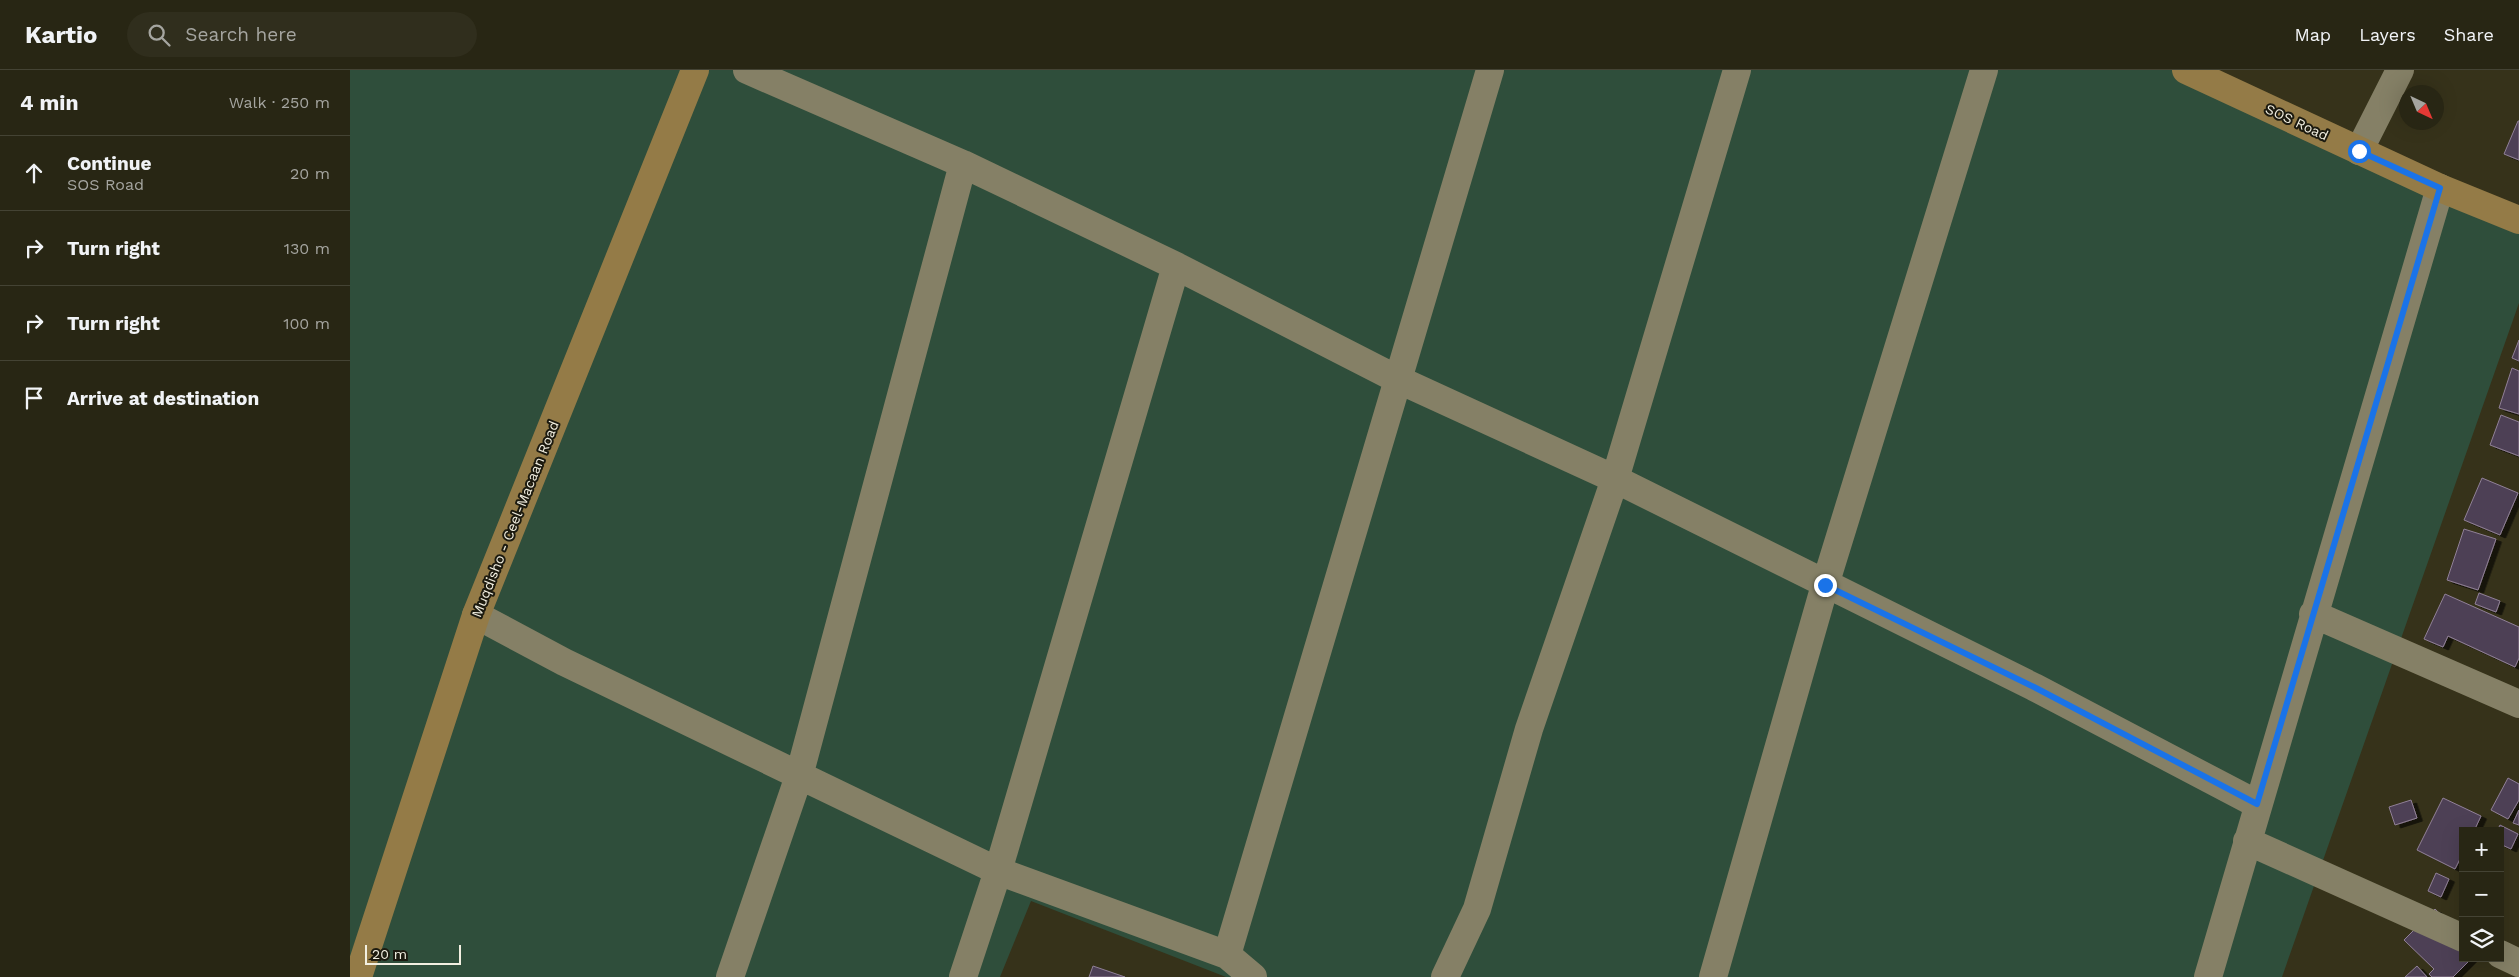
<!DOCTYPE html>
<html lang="en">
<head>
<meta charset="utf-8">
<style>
	body { margin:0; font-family:"Work Sans",sans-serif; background:#302e1d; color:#f1f3f6 }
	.controls { position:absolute; right:15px; bottom:15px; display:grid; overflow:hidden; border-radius:0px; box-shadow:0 5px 20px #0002 }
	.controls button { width:45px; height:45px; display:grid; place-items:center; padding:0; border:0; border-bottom:1px solid #444334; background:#282614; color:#f1f3f6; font:25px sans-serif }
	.compass { position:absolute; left:2049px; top:15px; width:45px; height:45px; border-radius:50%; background:#282614; box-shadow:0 5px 20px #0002; rotate:136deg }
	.scale { position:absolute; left:15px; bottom:12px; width:96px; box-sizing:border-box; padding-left:5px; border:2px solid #f2efe1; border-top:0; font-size:14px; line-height:18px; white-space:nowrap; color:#f2efe1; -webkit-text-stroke:4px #1c1a0f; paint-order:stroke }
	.stop { position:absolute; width:15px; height:15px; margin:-11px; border:4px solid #1a73e8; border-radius:50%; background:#fff }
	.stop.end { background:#1a73e8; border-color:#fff; box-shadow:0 1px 5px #0008 }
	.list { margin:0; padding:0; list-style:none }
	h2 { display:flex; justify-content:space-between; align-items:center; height:65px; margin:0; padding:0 20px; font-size:21px }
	h2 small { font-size:16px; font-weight:400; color:#a5a5a0 }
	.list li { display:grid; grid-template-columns:32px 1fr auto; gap:15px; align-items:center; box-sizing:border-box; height:75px; padding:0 20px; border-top:1px solid #444334 }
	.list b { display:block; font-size:19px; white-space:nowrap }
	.list p { margin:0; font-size:16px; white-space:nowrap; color:#a5a5a0 }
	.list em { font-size:16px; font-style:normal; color:#a5a5a0 }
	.icon { flex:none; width:28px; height:28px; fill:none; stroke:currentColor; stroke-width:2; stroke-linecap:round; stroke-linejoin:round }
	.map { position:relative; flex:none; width:2169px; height:907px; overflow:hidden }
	header { display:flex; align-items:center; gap:30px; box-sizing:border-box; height:70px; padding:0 25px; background:#282614; border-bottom:1px solid #444334 }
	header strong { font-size:24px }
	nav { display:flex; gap:28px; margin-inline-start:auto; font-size:18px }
	.search { width:350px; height:45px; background:#302e1d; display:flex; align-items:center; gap:12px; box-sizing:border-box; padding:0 18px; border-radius:28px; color:#a5a5a0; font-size:19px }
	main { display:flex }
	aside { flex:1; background:#282614 }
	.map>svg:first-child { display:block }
	.green { fill:#2f4e3b }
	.building { fill:#4e4055; stroke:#908097; filter:url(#shadow) }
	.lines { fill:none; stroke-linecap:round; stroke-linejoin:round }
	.street { stroke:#858066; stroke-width:28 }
	.secondary { stroke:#947b47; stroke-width:28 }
	.route { stroke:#1a73e8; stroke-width:6 }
	.labels { text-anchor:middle; stroke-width:4; stroke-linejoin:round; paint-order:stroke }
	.street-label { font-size:14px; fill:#f2efe1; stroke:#1c1a0f }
</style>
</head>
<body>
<header>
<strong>Kartio</strong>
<div class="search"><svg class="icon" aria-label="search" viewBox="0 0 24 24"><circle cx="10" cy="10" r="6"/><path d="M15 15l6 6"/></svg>Search here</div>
<nav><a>Map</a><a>Layers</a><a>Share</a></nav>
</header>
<main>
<aside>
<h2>4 min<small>Walk · 250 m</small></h2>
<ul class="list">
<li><svg class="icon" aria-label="ahead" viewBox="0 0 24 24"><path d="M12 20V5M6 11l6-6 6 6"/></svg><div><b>Continue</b><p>SOS Road</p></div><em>20 m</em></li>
<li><svg class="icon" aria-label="right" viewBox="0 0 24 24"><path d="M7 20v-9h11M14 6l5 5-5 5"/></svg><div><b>Turn right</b></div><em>130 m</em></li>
<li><svg class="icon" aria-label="right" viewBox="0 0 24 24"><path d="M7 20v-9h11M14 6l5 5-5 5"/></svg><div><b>Turn right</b></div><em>100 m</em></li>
<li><svg class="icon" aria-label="arrive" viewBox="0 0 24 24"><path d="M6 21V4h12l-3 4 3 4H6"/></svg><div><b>Arrive at destination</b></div></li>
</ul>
</aside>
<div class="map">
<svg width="2169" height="907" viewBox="0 0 2169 907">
	<defs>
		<filter id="shadow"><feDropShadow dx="5.5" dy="3" stdDeviation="0" flood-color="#0009"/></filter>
	</defs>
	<rect width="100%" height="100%" fill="#36321a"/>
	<!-- green -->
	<path class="green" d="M 0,0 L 1847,0 L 2169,154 L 2169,233 L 1932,907 L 876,907 L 681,831 L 650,907 L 0,907 Z"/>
	<!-- building -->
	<path class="building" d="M 2168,51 L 2169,51 L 2169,90 L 2154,84 Z
		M 2169,270 L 2169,291 L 2162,288 Z
		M 2162,298 L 2169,301 L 2169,344 L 2149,338 Z
		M 2151,345 L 2169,352 L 2169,386 L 2140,375 Z
		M 2132,408 L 2168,423 L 2150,465 L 2114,450 Z
		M 2114,459 L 2146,469 L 2128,520 L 2097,510 Z
		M 2129,523 L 2150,531 L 2146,542 L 2125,534 Z
		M 2095,524 L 2169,557 L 2169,588 L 2165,597 L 2098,566 L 2093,577 L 2074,569 Z
		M 2158,708 L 2169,714 L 2169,730 L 2158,749 L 2141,740 Z
		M 2093,728 L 2131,746 L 2124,761 L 2113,761 L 2113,783 L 2105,799 L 2067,780 Z
		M 2061,730 L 2067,748 L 2045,755 L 2039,737 Z
		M 2169,740 L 2169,755 L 2163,753 Z
		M 2150,755 L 2168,764 L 2161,779 L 2150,774 L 2150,761 L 2147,761 Z
		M 2086,803 L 2099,809 L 2091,827 L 2078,821 Z
		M 2085,839 L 2113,866 L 2113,888 L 2122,888 L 2103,907 L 2082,907 L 2079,904 L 2084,899 L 2054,870 Z
		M 743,896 L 775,907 L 739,907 Z
		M 2067,896 L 2077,907 L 2055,907 Z"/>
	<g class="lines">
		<!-- street -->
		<path class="street" d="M 397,0 L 613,94 L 826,196 L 1047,309 L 1265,409 L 1684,617 L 1907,734
			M 2009,81 L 2050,0
			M 1963,544 L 2169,634
			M 126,545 L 214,592 L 648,801 L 877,885 L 903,907
			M 1897,771 L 2113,868
			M 2150,884 L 2169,893
			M 877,885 L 1140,0
			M 380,907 L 449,706 L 613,94
			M 613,907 L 648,801 L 826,196
			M 1095,907 L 1127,839 L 1179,659 L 1265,409 L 1387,0
			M 1363,907 L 1475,515 L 1634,0
			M 1858,907 L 2090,118"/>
		<!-- secondary -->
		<path class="secondary" d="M 1836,0 L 2090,118 L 2169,150
			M 8,907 L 126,545 L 345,0"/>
	</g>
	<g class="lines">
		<!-- route -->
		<path class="route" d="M 1475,515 L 1684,617 L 1907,734 L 2090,118 L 2009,81"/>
	</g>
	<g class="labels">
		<!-- street labels -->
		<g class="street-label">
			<text transform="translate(1947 52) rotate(25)" y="5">SOS Road</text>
			<text transform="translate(165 449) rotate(-68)" y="5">Muqdisho - Ceel-Macaan Road</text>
		</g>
	</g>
</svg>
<div class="controls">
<button>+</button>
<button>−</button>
<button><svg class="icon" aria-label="layers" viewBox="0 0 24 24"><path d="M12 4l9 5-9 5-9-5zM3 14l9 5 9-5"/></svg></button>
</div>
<svg class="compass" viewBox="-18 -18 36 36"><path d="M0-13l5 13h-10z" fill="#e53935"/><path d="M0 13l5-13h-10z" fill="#a5a5a0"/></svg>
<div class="scale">20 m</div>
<div class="stop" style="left:2009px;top:81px"></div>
<div class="stop end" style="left:1475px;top:515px"></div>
</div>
</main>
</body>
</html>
